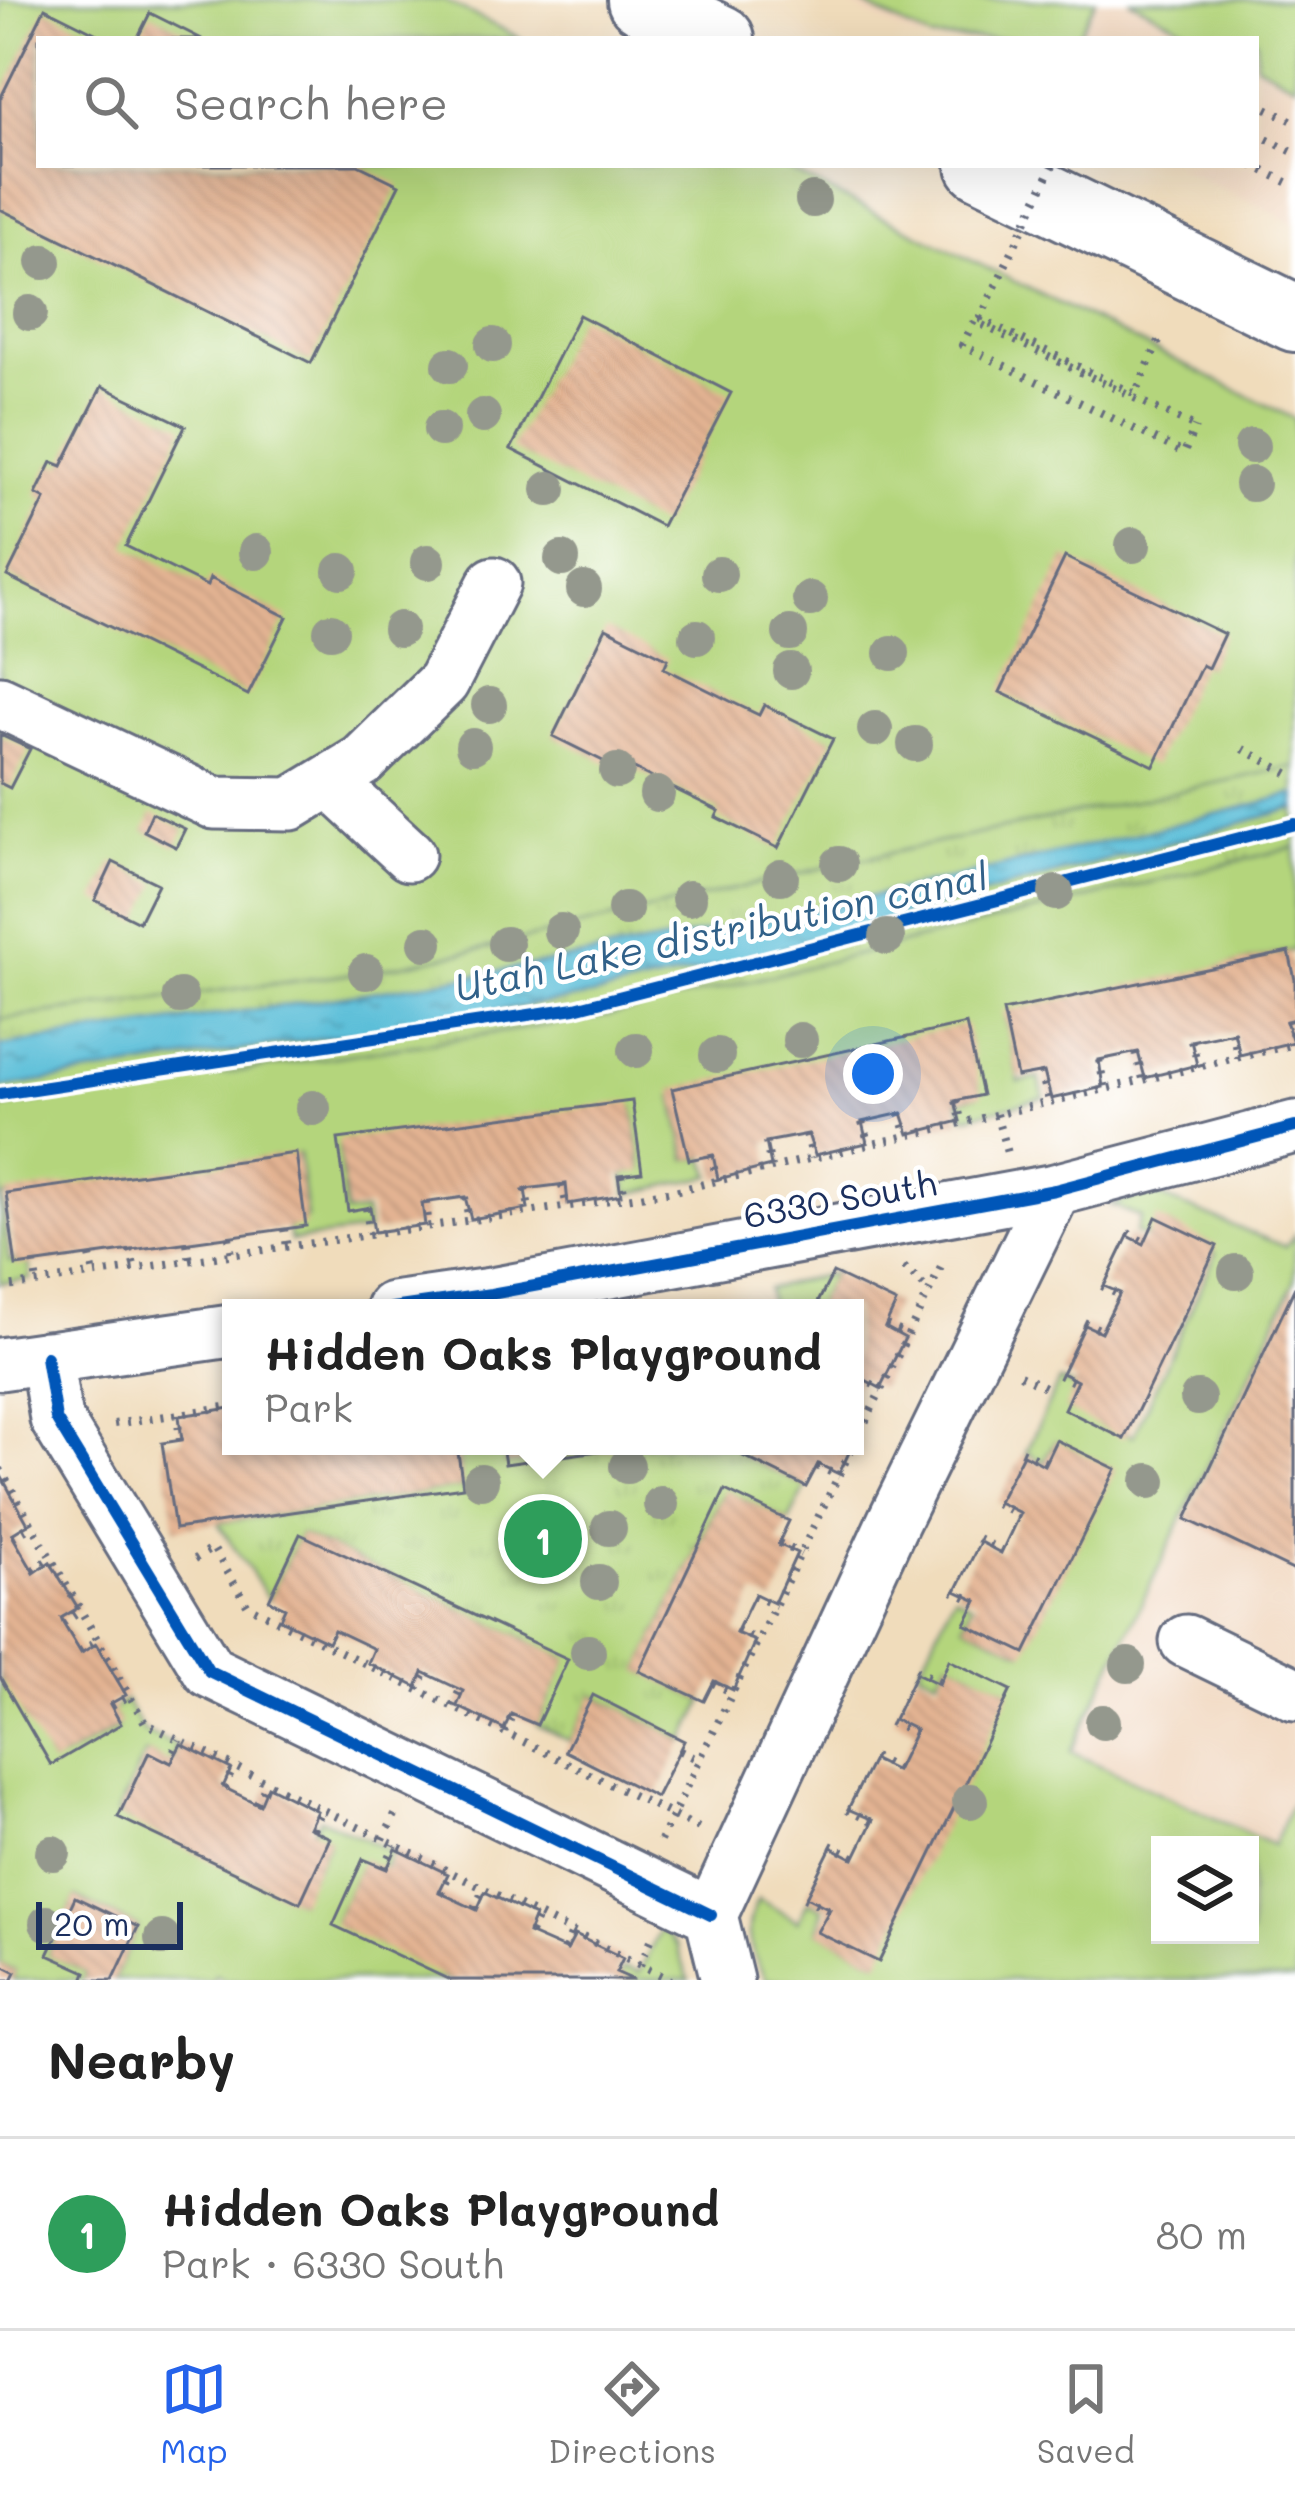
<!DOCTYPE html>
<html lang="en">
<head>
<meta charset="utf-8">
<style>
	body { margin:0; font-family:Mali,sans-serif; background:#f2f2f2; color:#222 }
	.controls { position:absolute; right:36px; bottom:36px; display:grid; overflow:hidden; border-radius:0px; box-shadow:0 12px 48px #0002 }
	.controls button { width:108px; height:108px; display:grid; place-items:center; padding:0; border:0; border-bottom:3px solid #e0e0e0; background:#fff; color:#222; font:60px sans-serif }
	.scale { position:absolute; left:36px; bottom:30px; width:147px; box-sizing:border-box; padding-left:12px; border:6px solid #1b2f5e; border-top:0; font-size:33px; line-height:42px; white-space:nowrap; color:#1b2f5e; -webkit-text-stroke:9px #fff; paint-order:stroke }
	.you { position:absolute; left:873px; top:1074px; width:42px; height:42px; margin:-30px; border:9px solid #fff; border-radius:50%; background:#1a73e8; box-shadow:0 0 0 18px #1a73e833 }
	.badge { display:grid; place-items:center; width:78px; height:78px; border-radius:50%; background:#2563eb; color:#fff; font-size:39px; font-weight:700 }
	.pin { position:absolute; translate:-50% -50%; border:6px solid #fff; box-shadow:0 3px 12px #0006 }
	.popup { position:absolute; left:222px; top:1299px; width:642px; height:156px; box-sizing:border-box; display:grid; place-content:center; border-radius:0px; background:#fff; filter:drop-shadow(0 3px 9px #0005); font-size:39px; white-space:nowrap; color:#767676 }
	.popup b { font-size:45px; color:#222 }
	.popup::after { content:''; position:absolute; left:50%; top:100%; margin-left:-24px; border:24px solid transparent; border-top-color:#fff }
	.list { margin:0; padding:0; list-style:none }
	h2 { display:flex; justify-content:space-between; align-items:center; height:156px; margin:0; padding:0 48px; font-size:51px }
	h2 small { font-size:39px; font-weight:400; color:#767676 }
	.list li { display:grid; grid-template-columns:78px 1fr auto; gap:36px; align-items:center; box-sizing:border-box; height:192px; padding:0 48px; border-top:3px solid #e0e0e0 }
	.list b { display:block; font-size:45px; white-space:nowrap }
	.list p { margin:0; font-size:39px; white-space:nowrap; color:#767676 }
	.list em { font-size:39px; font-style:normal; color:#767676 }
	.icon { flex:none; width:66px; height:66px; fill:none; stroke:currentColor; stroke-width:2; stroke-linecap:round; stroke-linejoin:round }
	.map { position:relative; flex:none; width:1295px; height:1980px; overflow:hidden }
	.search { position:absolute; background:#fff; box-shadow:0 12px 48px #0002; left:36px; right:36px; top:36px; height:132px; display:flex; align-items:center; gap:30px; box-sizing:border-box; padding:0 42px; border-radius:0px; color:#767676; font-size:45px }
	.sheet { height:348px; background:#fff }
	nav { display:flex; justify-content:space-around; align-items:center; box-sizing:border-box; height:168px; border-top:3px solid #e0e0e0; background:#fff; font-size:33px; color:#767676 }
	nav a { display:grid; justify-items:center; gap:6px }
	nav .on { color:#2563eb }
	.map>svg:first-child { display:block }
	.built { fill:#f0d5bc; fill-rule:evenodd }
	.grass { fill:#b4d57c; stroke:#68826d; stroke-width:3; fill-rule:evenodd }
	.park { fill:url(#park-tufts); stroke:#68826d; stroke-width:3 }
	.water { fill:url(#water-ripples); stroke:#3a769b; stroke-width:3 }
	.building { fill:url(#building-back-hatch) }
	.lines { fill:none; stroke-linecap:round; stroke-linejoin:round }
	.minor-casing { stroke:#666c7f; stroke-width:57 }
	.major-casing { stroke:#666c7f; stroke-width:72 }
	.path { stroke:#666c7f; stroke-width:8; stroke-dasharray:3 9; stroke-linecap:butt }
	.minor { stroke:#fff; stroke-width:51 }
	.major { stroke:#fff; stroke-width:66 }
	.path-bridge { stroke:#666c7f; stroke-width:8; stroke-dasharray:3 9; stroke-linecap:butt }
	.cycleway-casing { stroke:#fff; stroke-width:20 }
	.cycleway { stroke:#0057b8; stroke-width:12 }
	.tree { fill:#94988d }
	.labels { text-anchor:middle; stroke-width:9; stroke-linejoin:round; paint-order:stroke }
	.street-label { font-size:36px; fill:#1b2f5e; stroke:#fff }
	.water-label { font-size:39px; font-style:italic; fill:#316189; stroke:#fff }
</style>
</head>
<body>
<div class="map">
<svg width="1295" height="1980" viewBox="0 0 1295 1980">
	<defs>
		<pattern id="park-tufts" width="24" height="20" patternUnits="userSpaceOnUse" patternTransform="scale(3)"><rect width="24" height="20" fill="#b4d57c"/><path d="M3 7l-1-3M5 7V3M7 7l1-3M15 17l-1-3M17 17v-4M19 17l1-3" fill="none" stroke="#9ab76e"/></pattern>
		<pattern id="water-ripples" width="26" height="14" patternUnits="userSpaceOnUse" patternTransform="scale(3)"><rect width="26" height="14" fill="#5abed8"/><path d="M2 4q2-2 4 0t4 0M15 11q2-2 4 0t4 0" fill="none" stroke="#4a9bb2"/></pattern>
		<pattern id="building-back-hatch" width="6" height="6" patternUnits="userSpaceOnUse" patternTransform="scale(3)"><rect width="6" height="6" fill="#e3b392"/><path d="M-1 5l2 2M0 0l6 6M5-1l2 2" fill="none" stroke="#c29a80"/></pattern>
	</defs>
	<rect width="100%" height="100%" fill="#fff"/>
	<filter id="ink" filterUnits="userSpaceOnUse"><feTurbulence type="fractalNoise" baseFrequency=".00833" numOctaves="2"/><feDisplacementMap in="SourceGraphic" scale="24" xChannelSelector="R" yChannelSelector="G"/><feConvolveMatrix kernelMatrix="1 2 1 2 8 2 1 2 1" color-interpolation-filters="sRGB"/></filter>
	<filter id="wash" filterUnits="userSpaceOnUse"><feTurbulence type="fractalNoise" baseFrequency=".004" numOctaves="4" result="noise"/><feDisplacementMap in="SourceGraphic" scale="48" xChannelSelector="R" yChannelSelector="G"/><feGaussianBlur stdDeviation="2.7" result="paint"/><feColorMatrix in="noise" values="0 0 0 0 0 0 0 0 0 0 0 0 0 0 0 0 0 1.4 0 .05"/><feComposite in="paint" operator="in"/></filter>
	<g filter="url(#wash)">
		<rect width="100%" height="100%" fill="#f0dcbb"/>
		<!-- built -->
		<path class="built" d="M 838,0 L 1295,0 L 1295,224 L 1174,165 L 1256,165 L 1256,39 L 917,39 Z
			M 1295,1280 L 1295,1980 L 962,1980 L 1186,1519 ZM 1160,1845 L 1250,1845 L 1250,1935 L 1160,1935 Z"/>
		<!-- grass -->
		<path class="grass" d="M 0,0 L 443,0 L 522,39 L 39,39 L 39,165 L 777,165 L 1295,419 L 1295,950 L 1005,1018 L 1019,1082 L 1039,1078 L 1044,1098 L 965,1117 L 958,1101 L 978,1095 L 961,1028 L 673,1096 L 687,1159 L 705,1158 L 712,1176 L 628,1194 L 624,1174 L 642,1169 L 633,1107 L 339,1146 L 346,1213 L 365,1212 L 368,1231 L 290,1241 L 287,1222 L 307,1218 L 299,1154 L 2,1197 L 9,1261 L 29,1259 L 31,1279 L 0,1283 Z
			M 854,0 L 1096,0 L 1076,39 L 931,39 Z
			M 1129,0 L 1295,0 L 1295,84 L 1256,64 L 1256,39 L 1206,39 Z
			M 1151,1193 L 1286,1247 L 1295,1234 L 1295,1280 L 1071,1752 L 1273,1845 L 1295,1795 L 1295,1980 L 766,1980 C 750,1948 741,1932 758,1899 L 798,1921 L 808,1901 L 823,1909 L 817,1931 L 876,1960 L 1004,1688 L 948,1660 L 937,1679 L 919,1670 L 954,1595 L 972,1604 L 964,1624 L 1023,1652 L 1110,1468 L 1055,1441 L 1043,1462 L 1026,1452 L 1059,1381 L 1078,1388 L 1069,1406 L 1133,1436 L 1216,1254 L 1159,1226 L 1151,1239 L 1135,1233 L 1141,1217 L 1111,1205 ZM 1160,1845 L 1250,1845 L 1250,1935 L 1160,1935 Z
			M 0,1657 L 59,1760 L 117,1728 L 110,1712 L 125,1700 L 143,1731 L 177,1746 L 169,1764 L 145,1753 L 117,1813 L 298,1901 L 328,1844 L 311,1835 L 320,1818 L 392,1852 L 383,1870 L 363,1862 L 335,1920 L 457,1980 L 226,1980 L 215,1975 L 212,1980 L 113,1980 L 138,1927 L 76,1897 L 48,1954 L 86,1972 L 83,1980 L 12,1980 L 15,1971 L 0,1964 Z
			M 661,1928 L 677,1946 L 689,1980 L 617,1980 L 624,1968 L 639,1973 Z"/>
		<!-- park -->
		<path class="park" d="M 1295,766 L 1295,847 L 607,1016 L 0,1107 L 0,1019 L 366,972 L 506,944 L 839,864 Z
			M 833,1273 L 815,1308 L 770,1308 L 768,1289 Z
			M 457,1446 L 502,1446 L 505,1464 L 632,1446 L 748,1446 L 743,1456 L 806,1487 L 789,1521 L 725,1491 L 713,1514 L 640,1670 L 704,1701 L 684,1741 L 594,1695 L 570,1741 L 537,1725 L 567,1659 L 300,1534 L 269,1600 L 218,1523 L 462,1487 Z"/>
		<!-- water -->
		<path class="water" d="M 1295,794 L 1295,808 L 722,966 L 591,996 L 0,1088 L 0,1046 C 207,1016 415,989 621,949 C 847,906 1071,851 1295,794 Z"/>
		<g id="blocks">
			<!-- building -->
			<path class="building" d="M 45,8 L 107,39 L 39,39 L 39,165 L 358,165 L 399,185 L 311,363 L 0,209 L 0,99 Z
				M 150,13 L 202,39 L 137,39 Z
				M 579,315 L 731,393 L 662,526 L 511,449 Z
				M 102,386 L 185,426 L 126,546 L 207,586 L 210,578 L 287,617 L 248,695 L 7,576 L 45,499 L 36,494 L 52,462 L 62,466 Z
				M 1065,557 L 1224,634 L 1208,668 L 1202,665 L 1154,766 L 1000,692 Z
				M 606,628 L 668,659 L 664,668 L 734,703 L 759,715 L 764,705 L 833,739 L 778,848 L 716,817 L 719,811 L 616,760 L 613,766 L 553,736 Z
				M 0,735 L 30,749 L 10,788 L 0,783 Z
				M 152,813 L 185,829 L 176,847 L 144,831 Z
				M 113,862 L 158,884 L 139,922 L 95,900 Z
				M 1289,952 L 1295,980 L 1295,1019 L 1286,1021 L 1293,1042 L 1240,1055 L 1234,1032 L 1191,1041 L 1197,1065 L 1145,1078 L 1138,1052 L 1099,1060 L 1103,1087 L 1051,1099 L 1044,1072 L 1017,1077 L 1003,1011 Z
				M 966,1024 L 982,1095 L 955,1101 L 960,1121 L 909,1134 L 902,1113 L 862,1122 L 867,1143 L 815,1155 L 808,1134 L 766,1142 L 771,1166 L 718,1179 L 713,1155 L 689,1160 L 672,1089 Z
				M 632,1101 L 642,1172 L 618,1175 L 621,1195 L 568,1204 L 566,1184 L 525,1189 L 528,1209 L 471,1219 L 465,1197 L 422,1203 L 425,1225 L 374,1232 L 370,1207 L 348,1211 L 338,1139 Z
				M 296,1153 L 306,1226 L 16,1266 L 6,1193 Z
				M 1156,1217 L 1217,1246 L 1124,1439 L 1064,1409 L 1077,1381 L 1062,1373 L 1085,1325 L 1101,1332 L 1120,1293 L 1104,1286 L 1128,1236 L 1144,1244 Z
				M 833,1273 L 896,1303 L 885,1327 L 905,1338 L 880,1388 L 860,1377 L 855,1388 L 855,1308 L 815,1308 Z
				M 1295,1287 L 1295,1571 L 1186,1519 Z
				M 231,1408 L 231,1446 L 457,1446 L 463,1487 L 175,1529 L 162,1443 L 182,1440 L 179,1416 Z
				M 1056,1440 L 1116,1469 L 1025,1653 L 965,1624 L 977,1601 L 956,1591 L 980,1542 L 1001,1553 L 1020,1513 L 998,1502 L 1023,1454 L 1044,1465 Z
				M 502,1446 L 613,1446 L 613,1449 L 505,1464 Z
				M 748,1446 L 852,1446 L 839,1474 L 818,1464 L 806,1487 L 743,1456 Z
				M 0,1474 L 28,1524 L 12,1534 L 13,1537 L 34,1573 L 50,1562 L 78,1608 L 61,1618 L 63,1623 L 81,1653 L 96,1644 L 126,1695 L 110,1704 L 121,1724 L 51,1765 L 0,1677 Z
				M 725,1490 L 789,1521 L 778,1544 L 797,1553 L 774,1603 L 755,1594 L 736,1633 L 755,1641 L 733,1690 L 714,1681 L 704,1701 L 639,1671 Z
				M 300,1534 L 568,1659 L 537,1725 L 511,1714 L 504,1729 L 457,1706 L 463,1691 L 423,1672 L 417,1687 L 368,1663 L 374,1649 L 334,1630 L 328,1642 L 280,1619 L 285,1608 L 269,1600 Z
				M 545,1535 L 554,1542 L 560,1540 L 565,1551 L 554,1553 L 550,1546 L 542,1549 L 540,1560 L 534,1547 L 535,1539 Z
				M 949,1660 L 1011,1690 L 879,1962 L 817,1932 L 830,1909 L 806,1897 L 831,1847 L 854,1859 L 873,1820 L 848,1809 L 873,1760 L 896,1771 L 916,1730 L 894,1719 L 916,1673 L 939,1684 Z
				M 593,1695 L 684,1741 L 656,1797 L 565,1751 Z
				M 181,1744 L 231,1769 L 223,1787 L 260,1805 L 268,1786 L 317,1811 L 309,1828 L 330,1838 L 300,1903 L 118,1817 L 149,1752 L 171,1763 Z
				M 396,1849 L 448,1874 L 439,1892 L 477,1910 L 485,1892 L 535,1916 L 528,1933 L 567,1950 L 575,1935 L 623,1958 L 616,1972 L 634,1980 L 450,1980 L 333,1925 L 363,1859 L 387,1869 Z
				M 75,1897 L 138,1927 L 113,1980 L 83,1980 L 86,1972 L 48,1955 Z
				M 0,1964 L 16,1972 L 12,1980 L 0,1980 Z"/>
		</g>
	</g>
	<g filter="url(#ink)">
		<use href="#blocks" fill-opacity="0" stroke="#666c7f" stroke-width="3"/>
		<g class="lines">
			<!-- minor casing -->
			<g class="minor-casing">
				<path id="minor" d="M 0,702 L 214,803 L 291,804 L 362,761 L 443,682 L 494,583
					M 329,781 L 409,855
					M 392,1308 L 491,1294 L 1055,1190 L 1295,1127
					M 46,1357 L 56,1419 L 209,1671 L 711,1915
					M 0,1364 L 231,1331
					M 1186,1641 L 1295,1694
					M 727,1980 L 711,1915 L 893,1522 L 1055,1190"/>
			</g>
			<!-- major casing -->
			<g class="major-casing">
				<path id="major" d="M 641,0 L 721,39
					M 980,165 L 1295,318"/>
			</g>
			<!-- path -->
			<path class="path" d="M 1114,39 L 1116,35 L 1124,39
				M 1256,103 L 1295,122
				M 1256,134 L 1295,153
				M 1252,165 L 1295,186
				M 1159,341 L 1135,394 L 976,317 L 962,345 L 1184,453 L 1195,427
				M 1243,749 L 1295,777
				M 1288,1020 L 1295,1042
				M 1232,1032 L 1238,1057
				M 1191,1041 L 1199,1067
				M 1136,1052 L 1143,1079
				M 1099,1060 L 1105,1089
				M 1041,1072 L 1049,1102
				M 0,1094 L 575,1008 L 1295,824
				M 956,1101 L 962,1122
				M 900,1113 L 907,1136
				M 996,1114 L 1007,1153
				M 862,1122 L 869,1144
				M 806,1134 L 813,1158
				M 766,1142 L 771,1168
				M 711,1155 L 717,1181
				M 621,1175 L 625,1198
				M 562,1185 L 567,1207
				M 525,1189 L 530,1212
				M 465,1197 L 469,1221
				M 426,1202 L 429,1227
				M 366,1208 L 370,1235
				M 284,1229 L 287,1247
				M 1128,1233 L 1144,1242
				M 229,1237 L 232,1255
				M 187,1243 L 190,1261
				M 130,1250 L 135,1269
				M 90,1256 L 94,1275
				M 34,1263 L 37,1283
				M 904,1267 L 929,1291
				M 1102,1286 L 1119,1295
				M 0,1288 L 674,1191 L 1295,1044
				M 1084,1322 L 1101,1330
				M 886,1325 L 908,1335
				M 1020,1375 L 1051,1390
				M 1059,1375 L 1076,1383
				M 860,1378 L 882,1389
				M 177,1414 L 180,1441
				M 114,1424 L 231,1406
				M 855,1443 L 944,1261
				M 1021,1451 L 1045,1462
				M 817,1466 L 839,1476
				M 0,1469 L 145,1723 L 671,1980
				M 996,1503 L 1019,1515
				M 13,1537 L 33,1526
				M 978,1539 L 1001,1550
				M 779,1543 L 801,1554
				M 195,1559 L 213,1548 L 248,1606 L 699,1828
				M 33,1570 L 51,1558
				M 953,1591 L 976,1602
				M 753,1596 L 776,1605
				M 63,1623 L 81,1611
				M 737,1631 L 759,1640
				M 80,1651 L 97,1640
				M 915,1670 L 939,1681
				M 713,1683 L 733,1693
				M 417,1689 L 426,1673
				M 112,1706 L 129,1696
				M 452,1706 L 460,1690
				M 890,1722 L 914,1732
				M 504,1732 L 513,1714
				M 680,1751 L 699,1760
				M 873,1757 L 897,1769
				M 168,1762 L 180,1740
				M 224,1788 L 234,1767
				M 257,1803 L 267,1783
				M 847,1810 L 872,1822
				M 313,1829 L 322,1810
				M 383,1839 L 396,1813
				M 660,1841 L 853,1446
				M 830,1845 L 854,1857
				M 384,1868 L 395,1845
				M 441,1893 L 450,1873
				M 804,1898 L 829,1910
				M 474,1908 L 484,1889
				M 530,1933 L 539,1915
				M 565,1949 L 572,1932
				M 640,1965 L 652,1938"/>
			<!-- minor -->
			<use href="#minor" class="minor"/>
			<!-- major -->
			<use href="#major" class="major"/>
			<!-- path-bridge -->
			<path class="path-bridge" d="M 1053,165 L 978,323 L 1195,427"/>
			<!-- cycleway casing -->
			<g class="cycleway-casing">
				<path id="cycleway" d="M 0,1094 L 575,1008 L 1295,824
					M 392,1308 L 491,1294 L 1055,1190 L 1295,1127
					M 46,1357 L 56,1419 L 209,1671 L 711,1915"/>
			</g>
			<!-- cycleway -->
			<use href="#cycleway" class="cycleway"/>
		</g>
		<!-- trees -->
		<g class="tree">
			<circle cx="813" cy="200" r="18"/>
			<circle cx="44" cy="262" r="18"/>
			<circle cx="30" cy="313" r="18"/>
			<circle cx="493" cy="345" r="18"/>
			<circle cx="450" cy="365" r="18"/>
			<circle cx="483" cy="416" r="18"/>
			<circle cx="441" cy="429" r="18"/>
			<circle cx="1252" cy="446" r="18"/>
			<circle cx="1252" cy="484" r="18"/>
			<circle cx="549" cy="489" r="18"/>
			<circle cx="1133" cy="545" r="18"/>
			<circle cx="256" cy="552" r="18"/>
			<circle cx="562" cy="559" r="18"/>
			<circle cx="428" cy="562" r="18"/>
			<circle cx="341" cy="571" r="18"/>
			<circle cx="719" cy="574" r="18"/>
			<circle cx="584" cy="589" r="18"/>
			<circle cx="810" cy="599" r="18"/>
			<circle cx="400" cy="629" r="18"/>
			<circle cx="331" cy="631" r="18"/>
			<circle cx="790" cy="633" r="18"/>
			<circle cx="697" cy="637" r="18"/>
			<circle cx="892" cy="653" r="18"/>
			<circle cx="791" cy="671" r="18"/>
			<circle cx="489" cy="705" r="18"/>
			<circle cx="875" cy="729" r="18"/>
			<circle cx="915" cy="744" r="18"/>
			<circle cx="473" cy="746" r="18"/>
			<circle cx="617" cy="771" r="18"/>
			<circle cx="657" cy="794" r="18"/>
			<circle cx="839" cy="864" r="18"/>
			<circle cx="781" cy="877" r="18"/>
			<circle cx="1056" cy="893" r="18"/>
			<circle cx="689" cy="898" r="18"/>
			<circle cx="625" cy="909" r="18"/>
			<circle cx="561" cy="931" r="18"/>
			<circle cx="887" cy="937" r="18"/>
			<circle cx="426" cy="943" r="18"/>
			<circle cx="506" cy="944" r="18"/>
			<circle cx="366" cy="972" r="18"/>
			<circle cx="180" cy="996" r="18"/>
			<circle cx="800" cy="1040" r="18"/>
			<circle cx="636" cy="1050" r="18"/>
			<circle cx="717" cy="1055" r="18"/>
			<circle cx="313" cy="1108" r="18"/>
			<circle cx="1236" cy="1272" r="18"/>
			<circle cx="1198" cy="1398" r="18"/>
			<circle cx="627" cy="1466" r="18"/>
			<circle cx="481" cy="1481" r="18"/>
			<circle cx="1149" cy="1481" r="18"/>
			<circle cx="661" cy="1504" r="18"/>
			<circle cx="609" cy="1528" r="18"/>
			<circle cx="599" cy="1582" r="18"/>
			<circle cx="588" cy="1652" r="18"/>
			<circle cx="1128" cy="1665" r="18"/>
			<circle cx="1103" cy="1722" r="18"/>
			<circle cx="970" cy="1801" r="18"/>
			<circle cx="53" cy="1853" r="18"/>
			<circle cx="47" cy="1923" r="18"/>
			<circle cx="162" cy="1938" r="18"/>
		</g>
	</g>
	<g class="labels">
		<!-- street labels -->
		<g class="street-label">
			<text transform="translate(840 1199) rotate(-10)" y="13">6330 South</text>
		</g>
		<!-- water labels -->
		<g class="water-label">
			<text transform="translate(721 932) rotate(-12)" y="14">Utah Lake distribution canal</text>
		</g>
	</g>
</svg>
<div class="controls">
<button><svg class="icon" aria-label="layers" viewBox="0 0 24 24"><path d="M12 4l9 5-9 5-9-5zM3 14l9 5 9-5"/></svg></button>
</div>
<div class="scale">20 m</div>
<div class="you"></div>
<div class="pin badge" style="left:543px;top:1539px;background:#2e9e5b">1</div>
<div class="popup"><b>Hidden Oaks Playground</b>Park</div>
<div class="search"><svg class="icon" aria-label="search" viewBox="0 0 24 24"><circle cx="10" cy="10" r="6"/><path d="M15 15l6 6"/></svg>Search here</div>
</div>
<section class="sheet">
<h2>Nearby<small></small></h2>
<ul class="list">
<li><span class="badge" style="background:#2e9e5b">1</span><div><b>Hidden Oaks Playground</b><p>Park · 6330 South</p></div><em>80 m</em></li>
</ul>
</section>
<nav>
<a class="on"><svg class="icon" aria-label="map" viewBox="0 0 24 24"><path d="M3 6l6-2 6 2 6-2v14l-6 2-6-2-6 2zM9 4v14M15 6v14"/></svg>Map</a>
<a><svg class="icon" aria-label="directions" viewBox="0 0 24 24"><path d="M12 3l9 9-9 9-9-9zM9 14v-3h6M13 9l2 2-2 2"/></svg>Directions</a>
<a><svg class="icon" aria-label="saved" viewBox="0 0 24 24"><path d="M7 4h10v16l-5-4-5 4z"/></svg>Saved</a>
</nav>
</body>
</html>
